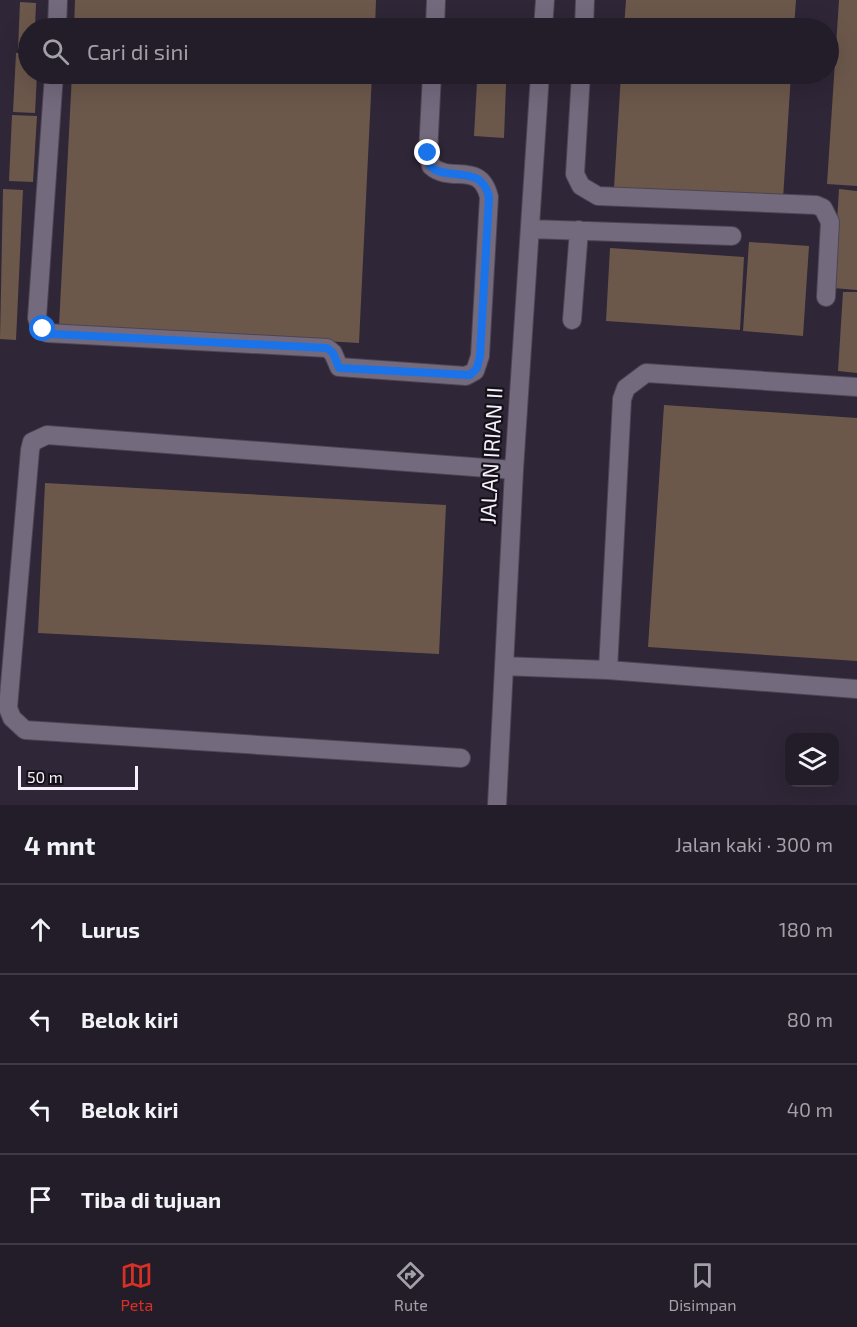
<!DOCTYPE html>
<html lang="id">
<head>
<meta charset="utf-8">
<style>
	body { margin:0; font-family:"Exo 2",sans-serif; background:#2f2935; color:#f1f3f6 }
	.controls { position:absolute; right:18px; bottom:18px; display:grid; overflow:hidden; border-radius:12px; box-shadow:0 6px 24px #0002 }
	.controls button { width:54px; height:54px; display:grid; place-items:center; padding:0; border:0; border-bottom:2px solid #403a46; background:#231c29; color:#f1f3f6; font:30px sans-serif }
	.scale { position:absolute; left:18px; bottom:15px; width:120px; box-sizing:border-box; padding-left:6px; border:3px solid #f6f0fc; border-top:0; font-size:16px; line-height:21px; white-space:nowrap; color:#f6f0fc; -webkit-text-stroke:4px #151119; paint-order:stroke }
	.stop { position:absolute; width:18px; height:18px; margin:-14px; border:4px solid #1a73e8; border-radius:50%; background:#fff }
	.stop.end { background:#1a73e8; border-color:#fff; box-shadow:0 2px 6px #0008 }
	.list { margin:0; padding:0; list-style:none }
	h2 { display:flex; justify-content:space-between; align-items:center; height:78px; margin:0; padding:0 24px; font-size:26px }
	h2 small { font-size:20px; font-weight:400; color:#a3a1a8 }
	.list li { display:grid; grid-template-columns:39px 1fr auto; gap:18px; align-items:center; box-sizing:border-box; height:90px; padding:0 24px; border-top:2px solid #403a46 }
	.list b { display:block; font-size:22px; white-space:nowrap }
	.list em { font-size:20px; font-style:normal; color:#a3a1a8 }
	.icon { flex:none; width:33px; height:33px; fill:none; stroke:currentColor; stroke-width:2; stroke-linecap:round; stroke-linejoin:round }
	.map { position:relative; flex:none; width:857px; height:805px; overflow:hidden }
	.search { position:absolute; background:#231c29; box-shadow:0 6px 24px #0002; left:18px; right:18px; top:18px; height:66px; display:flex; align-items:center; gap:15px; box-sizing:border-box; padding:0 21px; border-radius:33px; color:#a3a1a8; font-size:22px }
	.sheet { height:438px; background:#231c29 }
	nav { display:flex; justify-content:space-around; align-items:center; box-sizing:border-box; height:84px; border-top:2px solid #403a46; background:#231c29; font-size:16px; color:#a3a1a8 }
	nav a { display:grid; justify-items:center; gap:3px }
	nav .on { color:#d93025 }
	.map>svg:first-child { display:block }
	.building { fill:#6c584b }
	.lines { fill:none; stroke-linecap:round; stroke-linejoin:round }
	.minor-casing { stroke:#4d4553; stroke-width:20 }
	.minor { stroke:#746a7e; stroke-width:18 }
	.route { stroke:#1a73e8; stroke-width:8 }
	.labels { text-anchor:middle; stroke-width:4.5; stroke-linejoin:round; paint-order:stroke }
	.street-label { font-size:22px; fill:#f6f0fc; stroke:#151119 }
</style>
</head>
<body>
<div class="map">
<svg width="857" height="805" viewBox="0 0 857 805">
	<rect width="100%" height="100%" fill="#2f2637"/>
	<!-- building -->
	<path class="building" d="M 75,0 L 376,0 L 375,28 L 74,28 Z
		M 626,0 L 796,0 L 794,28 L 624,28 Z
		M 839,0 L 857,0 L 857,186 L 827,184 Z
		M 20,2 L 36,3 L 35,28 L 28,28 L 28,51 L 18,50 Z
		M 16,53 L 28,53 L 28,74 L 37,74 L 35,113 L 13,112 Z
		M 72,74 L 372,74 L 359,343 L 59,326 Z
		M 621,74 L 791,74 L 783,199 L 614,188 Z
		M 477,82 L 506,84 L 504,138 L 474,136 Z
		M 12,115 L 37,116 L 33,182 L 9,181 Z
		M 3,189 L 23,190 L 16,340 L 0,339 Z
		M 839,189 L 857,191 L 857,290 L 833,288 Z
		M 749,242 L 809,246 L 803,336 L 743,331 Z
		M 610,248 L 744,257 L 740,330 L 606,321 Z
		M 843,292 L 857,292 L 857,373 L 838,371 Z
		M 664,405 L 857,418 L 857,661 L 648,647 Z
		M 45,483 L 446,505 L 439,654 L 38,633 Z"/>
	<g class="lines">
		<!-- minor casing -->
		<g class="minor-casing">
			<path id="minor" d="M 57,28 L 58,0
				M 435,28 L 436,0
				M 543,28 L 545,0
				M 584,28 L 585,0
				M 54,74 L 37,318 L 39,324 L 47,333 L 327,348 L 333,353 L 339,367 L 466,376 L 475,371 L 480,356 L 489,197 C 480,160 451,184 431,166 L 428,153 L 432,74
				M 581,74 L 575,174 L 581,186 L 598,196 L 816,205 L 823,208 L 830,222 L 826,297
				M 530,229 L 732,236
				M 572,320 L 579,230
				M 504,666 L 608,670 L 857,689
				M 608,670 L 622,399 L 626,388 L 646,373 L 857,387
				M 461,758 L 25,730 L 12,718 L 8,708 L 30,450 L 32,442 L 47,435 L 514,470
				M 497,805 L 514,470 L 540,74"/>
		</g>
		<!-- minor -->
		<use href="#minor" class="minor"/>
	</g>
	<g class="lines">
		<!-- route -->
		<path class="route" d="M 43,329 L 52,334 L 327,348 L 333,353 L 339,368 L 470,375 L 477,368 L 480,356 L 489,197 C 482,167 457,179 435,170 L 430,166 L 428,153"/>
	</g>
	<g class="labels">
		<!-- street labels -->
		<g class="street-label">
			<text transform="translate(491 456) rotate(-87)" y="8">JALAN IRIAN II</text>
		</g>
	</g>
</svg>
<div class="controls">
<button><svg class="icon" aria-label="layers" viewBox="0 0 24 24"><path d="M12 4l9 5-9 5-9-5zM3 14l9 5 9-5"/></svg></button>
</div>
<div class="scale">50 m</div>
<div class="stop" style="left:43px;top:329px"></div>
<div class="stop end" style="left:428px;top:153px"></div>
<div class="search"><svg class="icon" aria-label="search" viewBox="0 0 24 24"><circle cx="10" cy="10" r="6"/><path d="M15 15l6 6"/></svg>Cari di sini</div>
</div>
<section class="sheet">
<h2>4 mnt<small>Jalan kaki · 300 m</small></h2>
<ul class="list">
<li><svg class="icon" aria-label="ahead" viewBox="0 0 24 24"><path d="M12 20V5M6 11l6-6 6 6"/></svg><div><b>Lurus</b></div><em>180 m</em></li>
<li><svg class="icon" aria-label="left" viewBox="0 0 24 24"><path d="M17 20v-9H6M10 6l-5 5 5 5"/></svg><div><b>Belok kiri</b></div><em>80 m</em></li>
<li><svg class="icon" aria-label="left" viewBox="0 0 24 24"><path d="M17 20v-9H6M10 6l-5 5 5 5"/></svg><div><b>Belok kiri</b></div><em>40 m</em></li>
<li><svg class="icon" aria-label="arrive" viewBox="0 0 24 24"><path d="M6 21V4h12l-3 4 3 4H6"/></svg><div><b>Tiba di tujuan</b></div></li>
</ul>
</section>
<nav>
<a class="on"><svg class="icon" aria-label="map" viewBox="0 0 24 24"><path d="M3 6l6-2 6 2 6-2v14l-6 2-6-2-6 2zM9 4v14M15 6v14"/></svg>Peta</a>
<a><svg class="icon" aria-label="directions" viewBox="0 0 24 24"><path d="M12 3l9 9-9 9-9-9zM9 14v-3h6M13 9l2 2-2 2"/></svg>Rute</a>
<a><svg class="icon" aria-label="saved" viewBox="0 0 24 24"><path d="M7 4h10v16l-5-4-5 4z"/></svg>Disimpan</a>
</nav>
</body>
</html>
